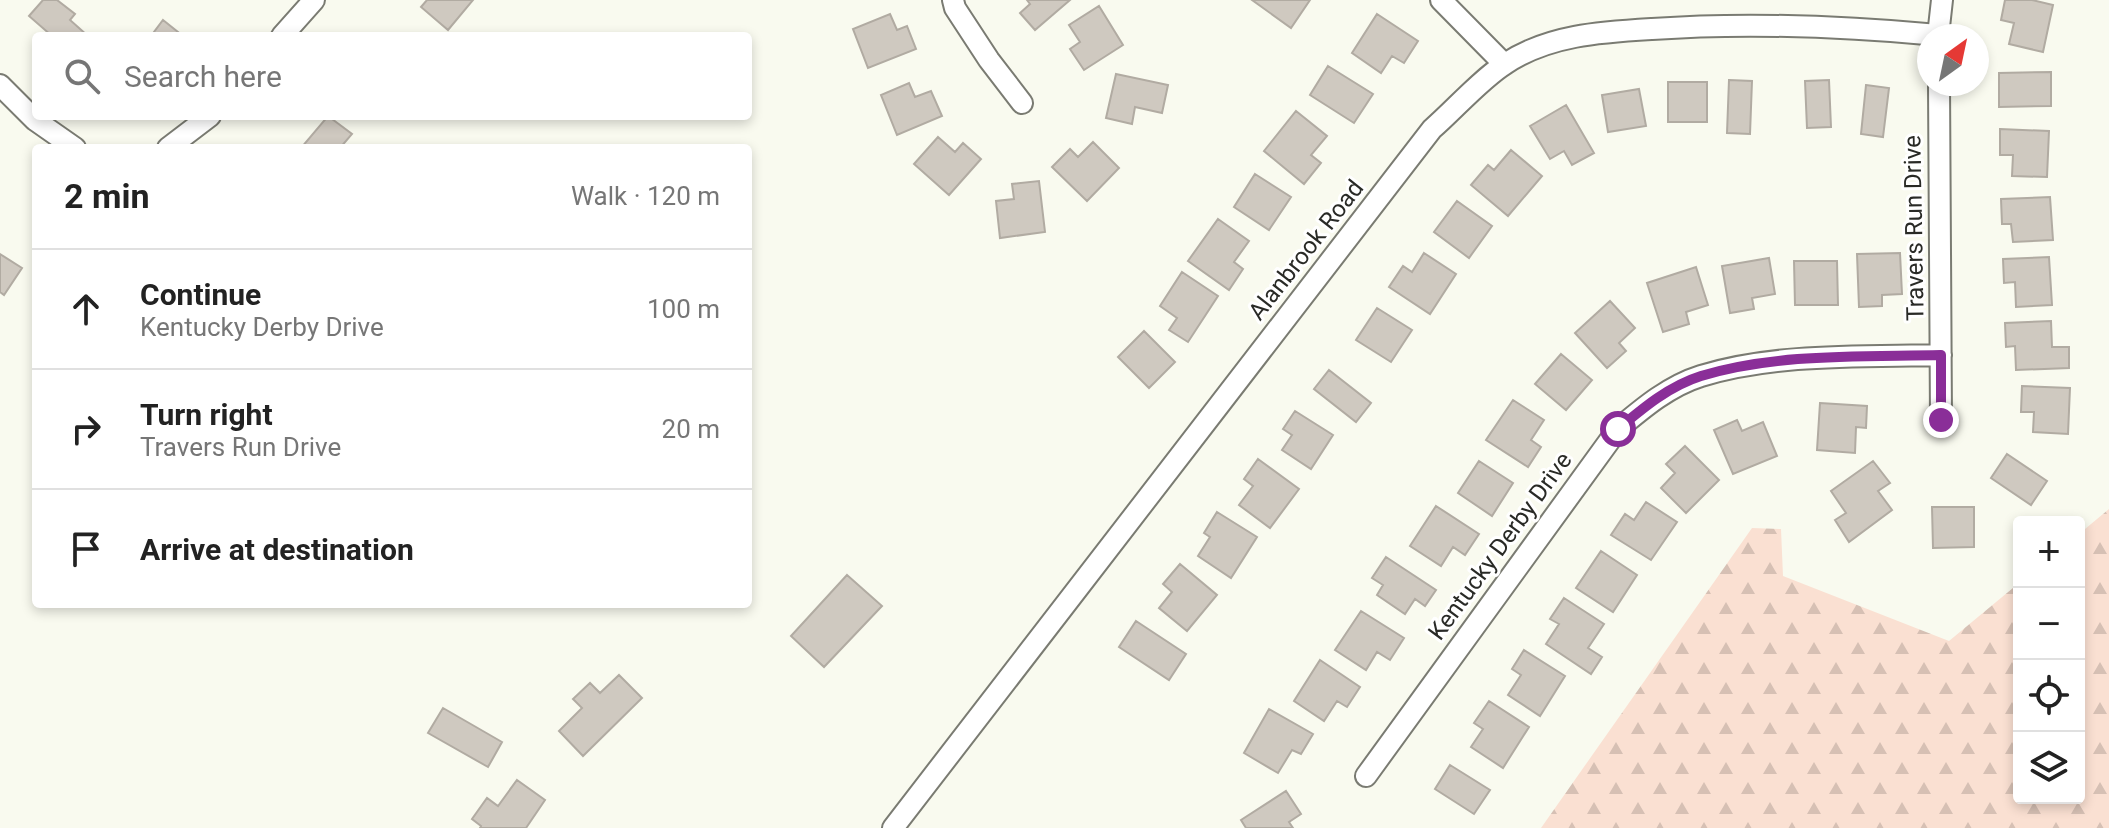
<!DOCTYPE html>
<html lang="en">
<head>
<meta charset="utf-8">
<style>
	body { margin:0; font-family:Roboto,sans-serif; background:#f6f6f6; color:#222 }
	.controls { position:absolute; right:24px; bottom:24px; display:grid; overflow:hidden; border-radius:8px; box-shadow:0 4px 12px #0003 }
	.controls button { width:72px; height:72px; display:grid; place-items:center; padding:0; border:0; border-bottom:2px solid #e0e0e0; background:#fff; color:#222; font:40px sans-serif }
	.compass { position:absolute; left:1917px; top:24px; width:72px; height:72px; border-radius:50%; background:#fff; box-shadow:0 4px 12px #0003; rotate:33deg }
	.stop { position:absolute; width:24px; height:24px; margin:-18px; border:6px solid #8a2e98; border-radius:50%; background:#fff }
	.stop.end { background:#8a2e98; border-color:#fff; box-shadow:0 2px 8px #0008 }
	.list { margin:0; padding:0; list-style:none }
	h2 { display:flex; justify-content:space-between; align-items:center; height:104px; margin:0; padding:0 32px; font-size:34px }
	h2 small { font-size:26px; font-weight:400; color:#767676 }
	.list li { display:grid; grid-template-columns:52px 1fr auto; gap:24px; align-items:center; box-sizing:border-box; height:120px; padding:0 32px; border-top:2px solid #e0e0e0 }
	.list b { display:block; font-size:30px; white-space:nowrap }
	.list p { margin:0; font-size:26px; white-space:nowrap; color:#767676 }
	.list em { font-size:26px; font-style:normal; color:#767676 }
	.icon { flex:none; width:44px; height:44px; fill:none; stroke:currentColor; stroke-width:2; stroke-linecap:round; stroke-linejoin:round }
	.map { position:relative; flex:none; width:2109px; height:828px; overflow:hidden }
	.search { position:absolute; background:#fff; box-shadow:0 4px 12px #0003; left:32px; top:32px; width:720px; height:88px; display:flex; align-items:center; gap:20px; box-sizing:border-box; padding:0 28px; border-radius:8px; color:#767676; font-size:30px }
	.panel { position:absolute; background:#fff; box-shadow:0 4px 12px #0003; left:32px; top:144px; width:720px; height:464px; border-radius:8px }
	.map>svg:first-child { display:block }
	.forest { fill:url(#forest-firs) }
	.building { fill:#cfc9c0; stroke:#b1aba2; stroke-width:2 }
	.lines { fill:none; stroke-linecap:round; stroke-linejoin:round }
	.street-casing { stroke:#7a7b72; stroke-width:24 }
	.street { stroke:#fff; stroke-width:20 }
	.route { stroke:#8a2e98; stroke-width:10 }
	.labels { text-anchor:middle; stroke-width:6; stroke-linejoin:round; paint-order:stroke }
	.street-label { font-size:24px; fill:#292a26; stroke:#fff }
</style>
</head>
<body>
<div class="map">
<svg width="2109" height="828" viewBox="0 0 2109 828">
	<defs>
		<pattern id="forest-firs" width="22" height="20" patternUnits="userSpaceOnUse" patternTransform="scale(2)"><rect width="22" height="20" fill="#fae0d2"/><path d="M5 1l3.5 6h-7zM16 11l3.5 6h-7z" fill="#d6c0b4"/></pattern>
	</defs>
	<rect width="100%" height="100%" fill="#f9faef"/>
	<!-- forest -->
	<path class="forest" d="M 2109,509 L 2109,828 L 1541,828 L 1752,528 L 1781,529 L 1783,576 L 1949,641 L 2019,583 L 2019,798 L 2079,798 L 2079,534 Z"/>
	<!-- building -->
	<path class="building" d="M 43,0 L 57,0 L 75,14 L 70,20 L 88,36 L 52,36 L 29,16 Z
		M 427,0 L 473,0 L 448,30 L 421,7 Z
		M 1027,0 L 1070,0 L 1035,30 L 1020,13 L 1030,4 Z
		M 1252,0 L 1310,0 L 1291,28 Z
		M 2005,0 L 2032,0 L 2053,5 L 2043,52 L 2009,44 L 2014,23 L 2001,20 Z
		M 1099,6 L 1123,45 L 1084,70 L 1070,49 L 1080,42 L 1069,25 Z
		M 890,14 L 897,30 L 907,26 L 916,49 L 868,68 L 853,29 Z
		M 1377,14 L 1418,41 L 1404,63 L 1392,56 L 1381,73 L 1352,53 Z
		M 163,20 L 183,36 L 151,36 Z
		M 1328,66 L 1373,94 L 1354,123 L 1310,95 Z
		M 2051,72 L 2051,106 L 1999,107 L 1999,73 Z
		M 1116,74 L 1168,85 L 1162,113 L 1135,107 L 1132,124 L 1106,118 Z
		M 1729,80 L 1752,81 L 1750,134 L 1727,133 Z
		M 1829,80 L 1831,127 L 1807,128 L 1805,81 Z
		M 1668,82 L 1707,82 L 1707,122 L 1668,122 Z
		M 909,83 L 915,97 L 931,91 L 942,116 L 897,135 L 881,95 Z
		M 1866,85 L 1889,88 L 1883,137 L 1861,134 Z
		M 1639,89 L 1646,126 L 1608,132 L 1602,95 Z
		M 1566,105 L 1594,153 L 1572,165 L 1564,151 L 1550,159 L 1530,126 Z
		M 1296,111 L 1327,136 L 1311,155 L 1321,163 L 1304,184 L 1264,151 Z
		M 328,116 L 352,134 L 340,148 L 301,148 Z
		M 2000,129 L 2049,131 L 2047,177 L 2012,176 L 2013,155 L 2000,155 Z
		M 938,137 L 955,152 L 963,143 L 981,159 L 949,195 L 914,164 Z
		M 1093,142 L 1119,168 L 1087,201 L 1052,167 L 1070,149 L 1078,157 Z
		M 1511,150 L 1542,176 L 1508,216 L 1471,185 L 1488,165 L 1494,170 Z
		M 1255,174 L 1291,197 L 1269,230 L 1234,207 Z
		M 1039,181 L 1045,232 L 1000,238 L 996,201 L 1014,199 L 1012,184 Z
		M 2050,197 L 2053,240 L 2013,242 L 2011,224 L 2002,224 L 2001,199 Z
		M 1457,201 L 1492,226 L 1469,258 L 1434,232 Z
		M 1218,219 L 1249,241 L 1234,262 L 1243,269 L 1229,290 L 1188,261 Z
		M 1424,253 L 1456,274 L 1430,314 L 1389,287 L 1403,266 L 1412,272 Z
		M 1900,253 L 1902,294 L 1882,295 L 1882,306 L 1859,307 L 1857,254 Z
		M 0,254 L 22,268 L 4,295 L 0,292 Z
		M 2049,257 L 2052,305 L 2016,307 L 2015,282 L 2004,283 L 2003,259 Z
		M 1769,258 L 1775,294 L 1752,298 L 1754,309 L 1730,313 L 1722,266 Z
		M 1794,261 L 1837,261 L 1838,305 L 1795,305 Z
		M 1696,267 L 1708,305 L 1686,312 L 1689,324 L 1663,332 L 1647,283 Z
		M 1182,272 L 1218,296 L 1188,342 L 1169,330 L 1177,318 L 1160,306 Z
		M 1610,301 L 1635,328 L 1619,343 L 1626,351 L 1607,368 L 1575,333 Z
		M 1377,308 L 1412,330 L 1391,362 L 1356,340 Z
		M 2051,321 L 2052,347 L 2069,347 L 2069,368 L 2016,370 L 2015,346 L 2006,347 L 2005,323 Z
		M 1144,331 L 1175,362 L 1149,388 L 1118,357 Z
		M 1561,354 L 1592,380 L 1566,410 L 1535,384 Z
		M 1329,370 L 1371,403 L 1356,422 L 1314,389 Z
		M 2022,386 L 2070,388 L 2068,434 L 2033,432 L 2034,412 L 2021,412 Z
		M 1513,400 L 1544,420 L 1531,440 L 1541,447 L 1528,467 L 1486,440 Z
		M 1820,403 L 1867,406 L 1866,428 L 1856,427 L 1855,453 L 1817,450 Z
		M 1295,411 L 1333,435 L 1311,469 L 1282,450 L 1292,435 L 1283,429 Z
		M 1737,420 L 1742,431 L 1763,422 L 1777,456 L 1733,474 L 1714,430 Z
		M 1685,446 L 1719,480 L 1686,513 L 1661,488 L 1675,473 L 1666,464 Z
		M 2007,454 L 2047,481 L 2031,505 L 1991,478 Z
		M 1258,459 L 1299,489 L 1270,528 L 1239,505 L 1253,486 L 1244,479 Z
		M 1479,461 L 1513,483 L 1492,516 L 1458,493 Z
		M 1873,461 L 1890,483 L 1878,491 L 1892,510 L 1849,542 L 1835,520 L 1846,513 L 1831,491 Z
		M 1646,502 L 1677,522 L 1651,560 L 1611,535 L 1625,514 L 1634,520 Z
		M 1436,506 L 1479,534 L 1465,555 L 1453,547 L 1441,566 L 1410,546 Z
		M 1932,507 L 1974,507 L 1974,547 L 1933,548 Z
		M 1217,512 L 1257,537 L 1231,578 L 1198,556 L 1210,537 L 1204,533 Z
		M 1601,551 L 1637,575 L 1613,612 L 1576,588 Z
		M 1386,557 L 1436,590 L 1425,606 L 1415,599 L 1405,614 L 1377,595 L 1383,585 L 1372,578 Z
		M 1180,564 L 1217,595 L 1187,631 L 1159,608 L 1172,592 L 1163,584 Z
		M 847,575 L 882,606 L 824,667 L 791,636 Z
		M 1564,598 L 1604,624 L 1588,648 L 1602,657 L 1591,674 L 1546,644 L 1559,624 L 1550,619 Z
		M 1361,611 L 1404,638 L 1390,660 L 1377,652 L 1366,670 L 1335,650 Z
		M 1136,621 L 1186,654 L 1169,680 L 1119,647 Z
		M 1524,650 L 1565,676 L 1540,716 L 1508,695 L 1521,675 L 1512,669 Z
		M 1320,660 L 1360,687 L 1347,707 L 1337,701 L 1324,721 L 1294,701 Z
		M 619,675 L 642,698 L 583,756 L 559,731 L 582,708 L 573,699 L 590,683 L 600,693 Z
		M 1489,701 L 1529,727 L 1503,768 L 1471,747 L 1483,729 L 1474,723 Z
		M 443,708 L 502,742 L 488,767 L 428,733 Z
		M 1269,709 L 1313,734 L 1301,754 L 1292,750 L 1278,773 L 1244,753 Z
		M 1450,765 L 1490,790 L 1474,814 L 1435,789 Z
		M 517,780 L 545,800 L 526,828 L 480,828 L 481,826 L 472,819 L 487,798 L 498,806 Z
		M 1286,791 L 1301,814 L 1289,822 L 1293,828 L 1246,828 L 1241,820 Z"/>
	<g class="lines">
		<!-- street casing -->
		<g class="street-casing">
			<path id="street" d="M 953,0 L 955,8 L 989,60 L 1022,103
				M 1441,0 L 1504,64
				M 282,36 L 314,0
				M 1938,36 L 1942,0
				M 1939,84 L 1941,420
				M 0,85 L 35,120 L 75,148
				M 168,148 L 210,116
				M 1366,776 L 1618,429 C 1643,408 1669,386 1701,376 C 1775,353 1864,357 1941,355
				M 893,828 L 1432,129 C 1454,110 1481,79 1505,64 C 1548,35 1601,32 1652,29 C 1749,22 1841,26 1938,35"/>
		</g>
		<!-- street -->
		<use href="#street" class="street"/>
	</g>
	<g class="lines">
		<!-- route -->
		<path class="route" d="M 1618,429 C 1643,408 1669,386 1701,376 C 1776,353 1864,357 1941,355 L 1941,420"/>
	</g>
	<g class="labels">
		<!-- street labels -->
		<g class="street-label">
			<text transform="translate(1914 228) rotate(-91)" y="8">Travers Run Drive</text>
			<text transform="translate(1306 250) rotate(-52)" y="8">Alanbrook Road</text>
			<text transform="translate(1500 546) rotate(-54)" y="8">Kentucky Derby Drive</text>
		</g>
	</g>
</svg>
<div class="controls">
<button>+</button>
<button>−</button>
<button><svg class="icon" aria-label="locate" viewBox="0 0 24 24"><circle cx="12" cy="12" r="6"/><path d="M12 2v4M12 18v4M2 12h4M18 12h4"/></svg></button>
<button><svg class="icon" aria-label="layers" viewBox="0 0 24 24"><path d="M12 4l9 5-9 5-9-5zM3 14l9 5 9-5"/></svg></button>
</div>
<svg class="compass" viewBox="-18 -18 36 36"><path d="M0-13l5 13h-10z" fill="#e53935"/><path d="M0 13l5-13h-10z" fill="#767676"/></svg>
<div class="stop" style="left:1618px;top:429px"></div>
<div class="stop end" style="left:1941px;top:420px"></div>
<div class="search"><svg class="icon" aria-label="search" viewBox="0 0 24 24"><circle cx="10" cy="10" r="6"/><path d="M15 15l6 6"/></svg>Search here</div>
<section class="panel">
<h2>2 min<small>Walk · 120 m</small></h2>
<ul class="list">
<li><svg class="icon" aria-label="ahead" viewBox="0 0 24 24"><path d="M12 20V5M6 11l6-6 6 6"/></svg><div><b>Continue</b><p>Kentucky Derby Drive</p></div><em>100 m</em></li>
<li><svg class="icon" aria-label="right" viewBox="0 0 24 24"><path d="M7 20v-9h11M14 6l5 5-5 5"/></svg><div><b>Turn right</b><p>Travers Run Drive</p></div><em>20 m</em></li>
<li><svg class="icon" aria-label="arrive" viewBox="0 0 24 24"><path d="M6 21V4h12l-3 4 3 4H6"/></svg><div><b>Arrive at destination</b></div></li>
</ul>
</section>
</div>
</body>
</html>
